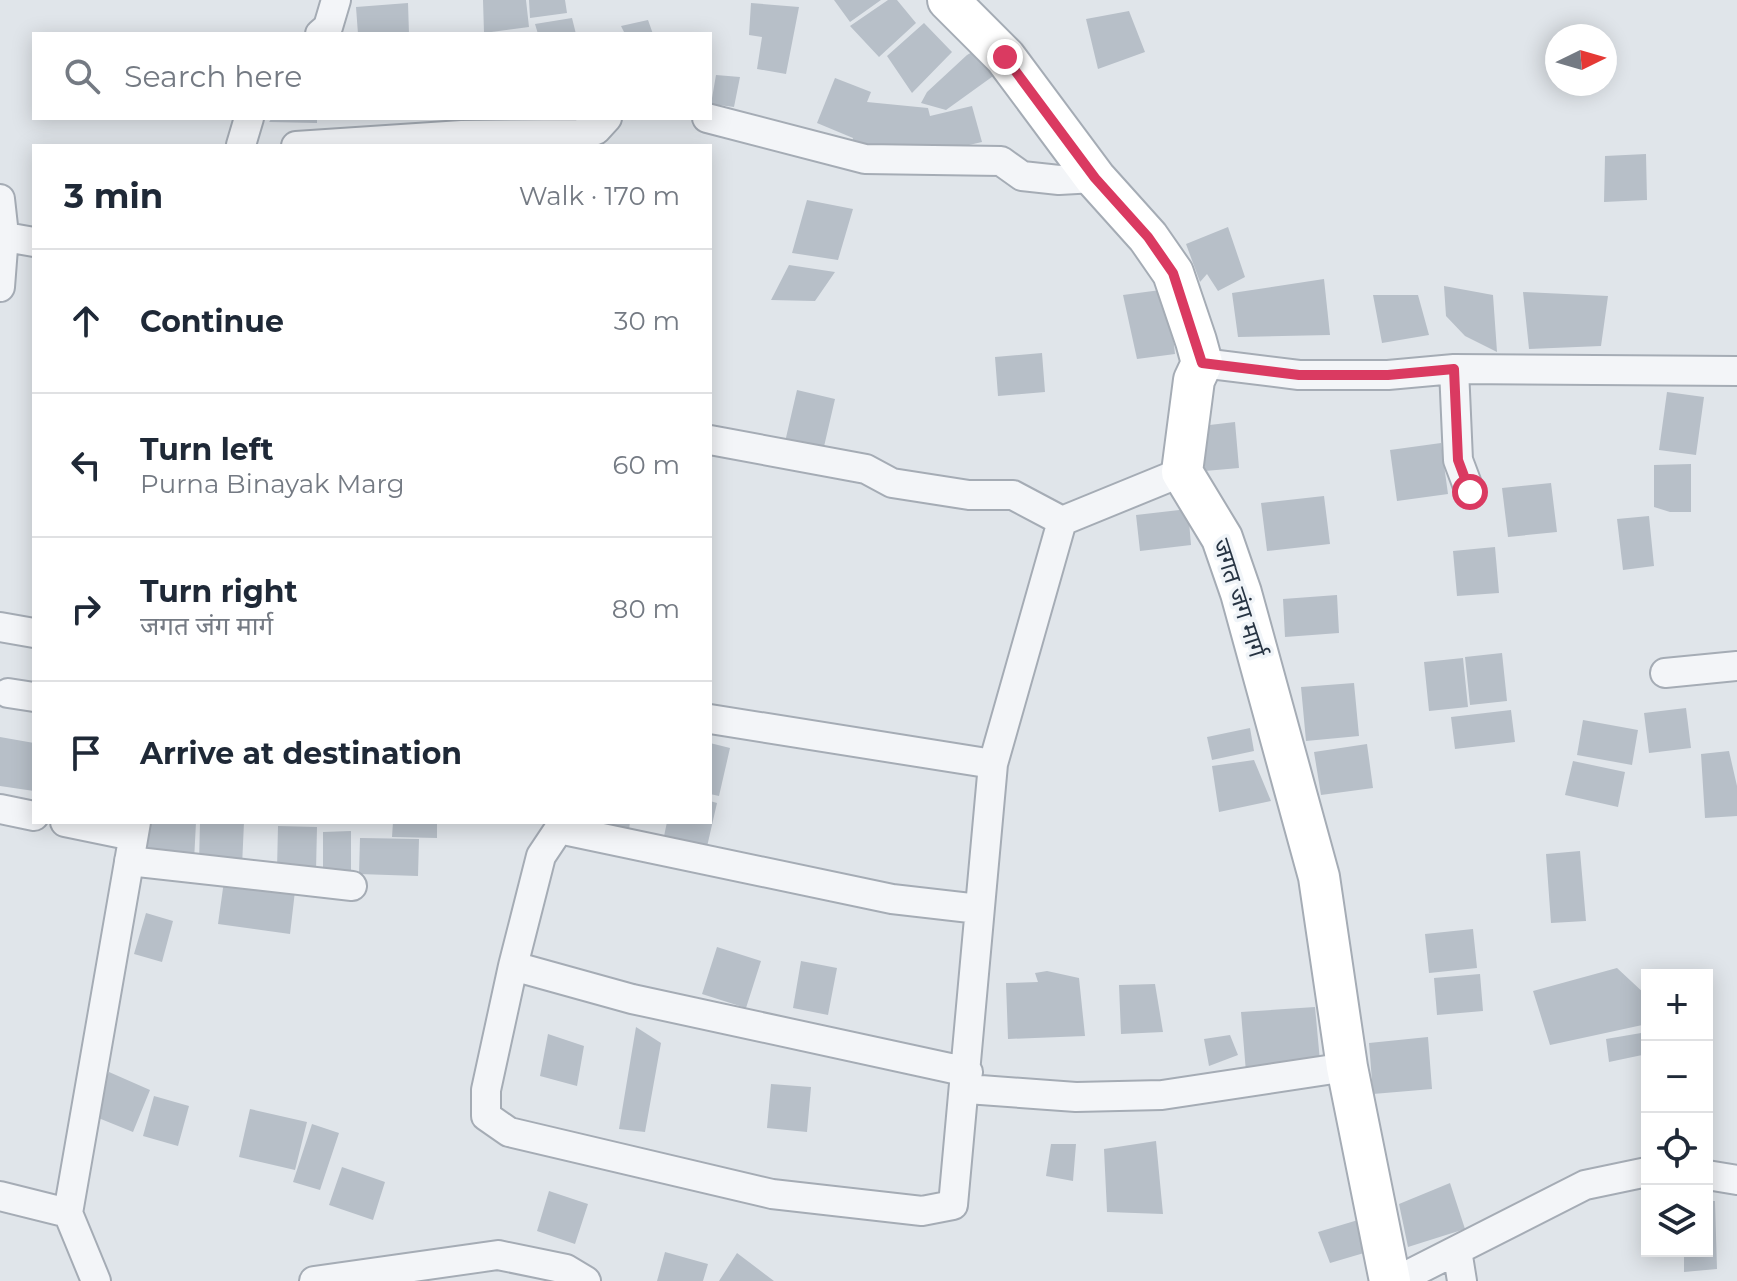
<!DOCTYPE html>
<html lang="en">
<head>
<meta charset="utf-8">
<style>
	body { margin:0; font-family:Montserrat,"Noto Sans Devanagari",sans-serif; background:#f6f6f7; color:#1f2937 }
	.controls { position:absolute; right:24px; bottom:24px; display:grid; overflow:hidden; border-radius:0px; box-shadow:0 4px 20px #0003 }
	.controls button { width:72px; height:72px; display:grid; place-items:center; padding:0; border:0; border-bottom:2px solid #e0e1e3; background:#fff; color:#1f2937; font:40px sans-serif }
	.compass { position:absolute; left:1545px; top:24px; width:72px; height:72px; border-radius:50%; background:#fff; box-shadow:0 4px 20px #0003; rotate:85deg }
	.stop { position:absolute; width:24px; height:24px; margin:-18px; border:6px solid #da3a61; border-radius:50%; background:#fff }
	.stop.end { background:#da3a61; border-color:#fff; box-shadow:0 2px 8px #0008 }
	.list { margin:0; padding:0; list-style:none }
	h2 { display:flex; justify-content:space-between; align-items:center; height:104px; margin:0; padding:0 32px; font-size:34px }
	h2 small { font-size:26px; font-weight:400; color:#747a83 }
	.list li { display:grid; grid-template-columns:52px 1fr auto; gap:24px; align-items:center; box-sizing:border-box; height:144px; padding:0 32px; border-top:2px solid #e0e1e3 }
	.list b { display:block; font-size:30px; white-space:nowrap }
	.list p { margin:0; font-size:26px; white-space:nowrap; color:#747a83 }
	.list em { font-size:26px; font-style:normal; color:#747a83 }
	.icon { flex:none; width:44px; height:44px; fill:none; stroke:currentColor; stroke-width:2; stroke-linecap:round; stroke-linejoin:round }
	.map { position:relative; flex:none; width:1737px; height:1281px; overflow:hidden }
	.search { position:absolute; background:#fff; box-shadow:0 4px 20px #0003; left:32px; top:32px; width:680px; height:88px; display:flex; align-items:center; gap:20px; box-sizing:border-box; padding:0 28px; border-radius:0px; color:#747a83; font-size:30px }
	.panel { position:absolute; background:#fff; box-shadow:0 4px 20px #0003; left:32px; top:144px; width:680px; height:680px; border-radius:0px }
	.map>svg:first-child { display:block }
	.building { fill:#b7bfc8 }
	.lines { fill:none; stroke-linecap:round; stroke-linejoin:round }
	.street-casing { stroke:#a5acb5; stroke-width:32 }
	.secondary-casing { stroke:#a5acb5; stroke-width:44 }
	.street { stroke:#f3f5f8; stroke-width:28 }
	.secondary { stroke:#fff; stroke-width:40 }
	.route { stroke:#da3a61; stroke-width:10 }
	.labels { text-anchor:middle; stroke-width:7; stroke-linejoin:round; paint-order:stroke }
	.street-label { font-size:24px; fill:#273443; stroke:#f0f4f8 }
</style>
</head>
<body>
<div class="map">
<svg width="1737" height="1281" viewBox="0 0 1737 1281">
	<rect width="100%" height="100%" fill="#e0e5ea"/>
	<!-- building -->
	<path class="building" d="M 483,0 L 526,0 L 529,27 L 484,33 Z
		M 529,0 L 565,0 L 567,13 L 530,18 Z
		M 834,0 L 881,0 L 850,22 Z
		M 888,0 L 897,0 L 916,23 L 879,57 L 850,26 Z
		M 408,3 L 409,34 L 358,34 L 356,7 Z
		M 751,3 L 799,7 L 786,74 L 757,69 L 762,37 L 749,35 Z
		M 1129,11 L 1145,52 L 1098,69 L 1086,19 Z
		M 572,18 L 576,34 L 538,34 L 535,24 Z
		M 648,20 L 653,34 L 625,34 L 621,26 Z
		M 924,23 L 952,52 L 912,93 L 887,56 Z
		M 979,48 L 996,74 L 946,110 L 921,103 L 927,92 L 967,55 Z
		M 716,75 L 740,77 L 734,107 L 711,104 Z
		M 835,78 L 871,92 L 867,102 L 928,108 L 930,116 L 972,106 L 982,142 L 956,148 L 902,148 L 852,142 L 853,138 L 817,123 Z
		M 272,118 L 317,118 L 317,123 L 269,122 Z
		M 1646,154 L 1647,200 L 1604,202 L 1605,156 Z
		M 807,200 L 853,209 L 838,260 L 792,253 Z
		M 1228,227 L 1245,277 L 1218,291 L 1207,274 L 1200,282 L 1186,244 Z
		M 789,265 L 835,272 L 815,301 L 771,300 Z
		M 1324,279 L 1330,335 L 1238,337 L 1232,293 Z
		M 1444,286 L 1493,295 L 1497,352 L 1465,336 L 1446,316 Z
		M 1168,289 L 1175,354 L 1137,359 L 1123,295 Z
		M 1523,292 L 1608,296 L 1601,346 L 1529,349 Z
		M 1373,295 L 1418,295 L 1429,335 L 1382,343 Z
		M 1042,353 L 1045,392 L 998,396 L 995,357 Z
		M 797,390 L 835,399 L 823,451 L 785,442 Z
		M 1667,392 L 1704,397 L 1696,455 L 1659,450 Z
		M 1235,422 L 1239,468 L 1205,471 L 1201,426 Z
		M 1441,443 L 1448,494 L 1397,501 L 1390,450 Z
		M 1691,464 L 1691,512 L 1670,512 L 1654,507 L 1654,465 Z
		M 1551,483 L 1557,532 L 1508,537 L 1502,488 Z
		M 1324,496 L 1330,544 L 1267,551 L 1261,503 Z
		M 1188,509 L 1191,545 L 1140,551 L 1136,515 Z
		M 1649,516 L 1654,566 L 1623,570 L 1617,519 Z
		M 1495,547 L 1499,593 L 1457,596 L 1453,551 Z
		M 1337,595 L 1339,633 L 1285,637 L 1283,599 Z
		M 1502,653 L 1507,701 L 1470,705 L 1465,657 Z
		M 1463,658 L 1468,707 L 1429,711 L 1424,662 Z
		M 1354,683 L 1359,736 L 1306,741 L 1301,687 Z
		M 1686,708 L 1691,748 L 1649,753 L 1644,713 Z
		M 1511,710 L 1515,742 L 1455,749 L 1451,717 Z
		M 1583,720 L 1638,730 L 1632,765 L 1577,755 Z
		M 1250,728 L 1254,751 L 1212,760 L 1207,737 Z
		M 0,737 L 34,743 L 34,791 L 0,786 Z
		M 710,743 L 730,748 L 719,796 L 710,794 Z
		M 1367,744 L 1373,788 L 1321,795 L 1314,752 Z
		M 1729,751 L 1737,786 L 1737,816 L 1705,818 L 1701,754 Z
		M 1254,760 L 1271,801 L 1219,812 L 1212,766 Z
		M 1573,761 L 1625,772 L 1618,807 L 1565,795 Z
		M 710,801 L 717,803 L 706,851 L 663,841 L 667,822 L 710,822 Z
		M 145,822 L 196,822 L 194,861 L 144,859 Z
		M 200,822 L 244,822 L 242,866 L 199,864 Z
		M 393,822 L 437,822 L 437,838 L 392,837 Z
		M 597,822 L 630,822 L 629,830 Z
		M 278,826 L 317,827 L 316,871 L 277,870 Z
		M 351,831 L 351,880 L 323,880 L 323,832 Z
		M 360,838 L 419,839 L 418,876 L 359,874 Z
		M 1580,851 L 1586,921 L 1551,923 L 1546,854 Z
		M 224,881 L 295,891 L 290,934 L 218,924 Z
		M 146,913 L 173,921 L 162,962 L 134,954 Z
		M 1473,929 L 1477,968 L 1429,973 L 1425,934 Z
		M 717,947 L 761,961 L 746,1008 L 702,994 Z
		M 801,961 L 837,968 L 828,1015 L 793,1008 Z
		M 1617,968 L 1646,995 L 1647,1024 L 1550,1045 L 1533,991 Z
		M 1047,971 L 1079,978 L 1085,1036 L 1008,1039 L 1006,983 L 1038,982 L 1035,973 Z
		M 1480,974 L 1483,1011 L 1437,1015 L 1434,978 Z
		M 1155,984 L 1163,1032 L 1121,1034 L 1119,985 Z
		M 1315,1007 L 1320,1061 L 1246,1072 L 1241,1012 Z
		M 636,1027 L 661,1043 L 645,1132 L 619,1129 Z
		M 1647,1032 L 1647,1054 L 1609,1062 L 1606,1039 Z
		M 548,1034 L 584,1046 L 577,1086 L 540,1076 Z
		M 1230,1035 L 1238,1055 L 1209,1066 L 1204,1039 Z
		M 1428,1037 L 1432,1089 L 1373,1094 L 1369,1043 Z
		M 109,1072 L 150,1090 L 133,1132 L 91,1115 Z
		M 771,1084 L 811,1087 L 807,1132 L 767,1128 Z
		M 154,1096 L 189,1106 L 178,1146 L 143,1136 Z
		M 250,1109 L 307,1122 L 295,1170 L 239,1157 Z
		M 312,1124 L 339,1133 L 320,1190 L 293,1182 Z
		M 1156,1141 L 1163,1214 L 1107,1212 L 1104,1149 Z
		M 1051,1144 L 1076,1144 L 1073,1181 L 1046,1176 Z
		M 342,1167 L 385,1182 L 373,1220 L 329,1205 Z
		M 1450,1183 L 1465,1229 L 1408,1247 L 1399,1204 Z
		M 549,1191 L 588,1204 L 575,1244 L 537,1231 Z
		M 1707,1201 L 1715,1201 L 1717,1269 L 1684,1272 L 1684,1251 L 1707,1251 Z
		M 1358,1220 L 1364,1253 L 1330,1263 L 1318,1232 Z
		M 665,1252 L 708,1264 L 703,1281 L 657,1281 Z
		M 737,1253 L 774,1281 L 719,1281 Z"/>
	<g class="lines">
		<!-- street casing -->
		<g class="street-casing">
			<path id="street" d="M 320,34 L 328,27 L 336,0
				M 707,118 L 865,159 L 1001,161 L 1022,176 L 1059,180 L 1095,178
				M 241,145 L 249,118
				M 296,146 L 462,135 L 579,134 L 596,130 L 607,118
				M 0,199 L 4,235 L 0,287
				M 0,236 L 34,242
				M 1202,363 L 1299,375 L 1388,375 L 1454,369 L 1737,371
				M 1454,369 L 1458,460 L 1470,492
				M 710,440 L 866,469 L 892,483 L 969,495 L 1013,495 L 1062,521
				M 0,627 L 34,633
				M 1665,673 L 1737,666
				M 8,693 L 34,697
				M 710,719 L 993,764
				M 0,809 L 34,816
				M 65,822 L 133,836
				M 129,861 L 352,886
				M 513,966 L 541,856 L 559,829 L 892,899 L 979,909
				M 968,1072 L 632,999 L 513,966 L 486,1090 L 486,1116 L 509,1132 L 772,1194 L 922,1211 L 953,1205 L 993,764 L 1062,521 L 1182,472
				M 967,1089 L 1076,1097 L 1162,1095 L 1347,1067
				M 1707,1175 L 1737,1180
				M 0,1196 L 68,1213
				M 1457,1250 L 1462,1281
				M 96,1281 L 68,1213 L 136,822
				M 314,1281 L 498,1255 L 566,1269 L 586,1281
				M 1396,1281 L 1585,1185 L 1647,1172"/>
		</g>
		<!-- secondary casing -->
		<g class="secondary-casing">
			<path id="secondary" d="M 948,0 L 1005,57 L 1095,178 L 1148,237 L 1173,273 L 1196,341 L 1202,363 L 1194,380 L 1182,472 L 1222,538 L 1241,593 L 1319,877 L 1347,1067 L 1390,1281"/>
		</g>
		<!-- street -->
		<use href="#street" class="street"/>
		<!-- secondary -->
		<use href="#secondary" class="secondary"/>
	</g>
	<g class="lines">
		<!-- route -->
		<path class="route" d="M 1005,57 L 1095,178 L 1148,237 L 1173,273 L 1202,363 L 1299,375 L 1388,375 L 1454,369 L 1458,460 L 1470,492"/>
	</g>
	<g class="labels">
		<!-- street labels -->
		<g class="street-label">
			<text transform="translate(1239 598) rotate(72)" y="8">जगत जंग मार्ग</text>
		</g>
	</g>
</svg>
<div class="controls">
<button>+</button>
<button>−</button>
<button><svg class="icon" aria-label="locate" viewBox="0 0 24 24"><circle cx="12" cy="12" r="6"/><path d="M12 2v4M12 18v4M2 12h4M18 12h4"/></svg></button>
<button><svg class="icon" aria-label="layers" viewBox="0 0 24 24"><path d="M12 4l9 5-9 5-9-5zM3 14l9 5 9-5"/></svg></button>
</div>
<svg class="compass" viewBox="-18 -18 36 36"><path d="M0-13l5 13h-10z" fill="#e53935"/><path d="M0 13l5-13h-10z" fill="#747a83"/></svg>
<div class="stop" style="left:1470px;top:492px"></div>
<div class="stop end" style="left:1005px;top:57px"></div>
<div class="search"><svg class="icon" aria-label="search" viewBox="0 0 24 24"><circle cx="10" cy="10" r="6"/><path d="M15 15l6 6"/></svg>Search here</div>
<section class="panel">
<h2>3 min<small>Walk · 170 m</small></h2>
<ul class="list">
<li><svg class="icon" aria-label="ahead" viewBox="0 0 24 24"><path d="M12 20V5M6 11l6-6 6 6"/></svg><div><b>Continue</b></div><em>30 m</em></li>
<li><svg class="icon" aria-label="left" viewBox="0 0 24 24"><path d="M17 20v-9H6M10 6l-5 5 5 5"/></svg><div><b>Turn left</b><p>Purna Binayak Marg</p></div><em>60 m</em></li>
<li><svg class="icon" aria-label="right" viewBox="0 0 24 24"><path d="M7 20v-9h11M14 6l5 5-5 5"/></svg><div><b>Turn right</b><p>जगत जंग मार्ग</p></div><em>80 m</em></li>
<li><svg class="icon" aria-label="arrive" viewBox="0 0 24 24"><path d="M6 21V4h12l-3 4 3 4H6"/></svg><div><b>Arrive at destination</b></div></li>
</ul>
</section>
</div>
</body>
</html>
